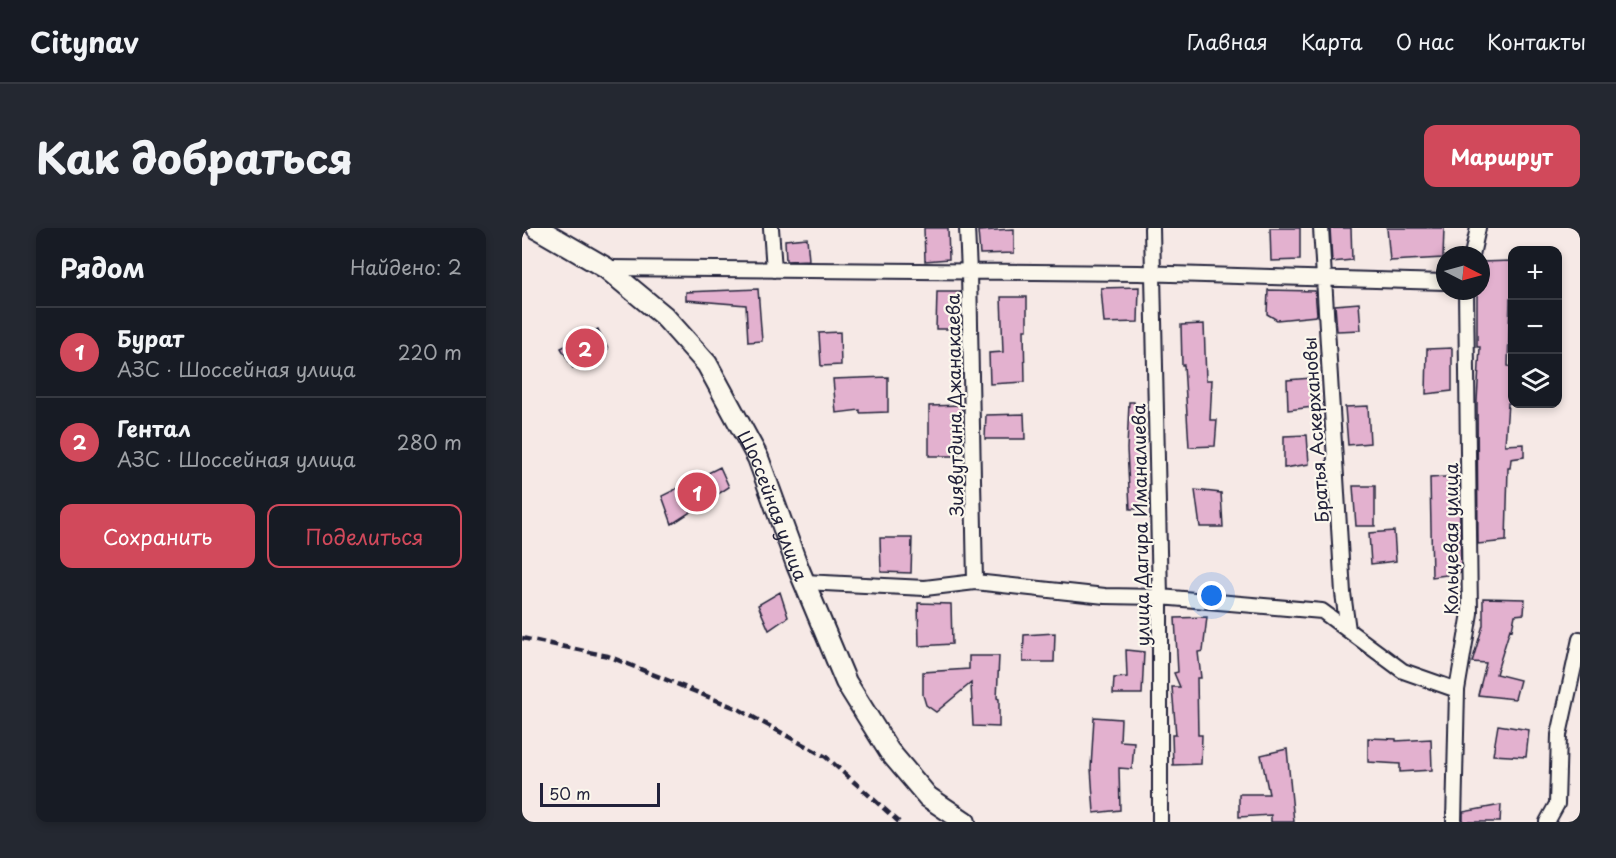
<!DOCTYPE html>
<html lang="ru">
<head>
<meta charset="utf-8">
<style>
	body { margin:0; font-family:"Playpen Sans",sans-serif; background:#242831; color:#f1f3f6 }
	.controls { position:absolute; right:18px; top:18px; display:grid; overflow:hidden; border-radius:12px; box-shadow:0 3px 9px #0003 }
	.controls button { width:54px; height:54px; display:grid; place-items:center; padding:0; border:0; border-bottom:2px solid #363941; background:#171b24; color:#f1f3f6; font:30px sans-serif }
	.compass { position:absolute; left:914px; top:18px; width:54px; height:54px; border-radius:50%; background:#171b24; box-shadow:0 3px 9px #0003; rotate:96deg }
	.scale { position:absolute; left:18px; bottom:15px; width:120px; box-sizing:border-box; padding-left:6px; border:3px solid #22223b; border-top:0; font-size:16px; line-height:21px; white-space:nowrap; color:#22223b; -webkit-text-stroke:4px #fbf7ec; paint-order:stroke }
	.you { position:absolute; left:690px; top:368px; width:21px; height:21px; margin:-15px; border:4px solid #fff; border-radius:50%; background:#1a73e8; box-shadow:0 0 0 9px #1a73e833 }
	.badge { display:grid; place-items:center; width:39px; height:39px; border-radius:50%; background:#d1495b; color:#fff; font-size:20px; font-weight:700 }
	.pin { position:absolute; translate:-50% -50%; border:3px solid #fff; box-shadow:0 2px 6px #0006 }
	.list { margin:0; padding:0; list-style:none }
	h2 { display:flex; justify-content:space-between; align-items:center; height:78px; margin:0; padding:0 24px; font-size:26px }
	h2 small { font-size:20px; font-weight:400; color:#9ea1a6 }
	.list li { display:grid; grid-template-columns:39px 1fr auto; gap:18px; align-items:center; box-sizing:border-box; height:90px; padding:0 24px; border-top:2px solid #363941 }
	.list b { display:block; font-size:22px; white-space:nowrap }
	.list p { margin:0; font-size:20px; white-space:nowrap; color:#9ea1a6 }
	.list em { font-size:20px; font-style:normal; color:#9ea1a6 }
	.actions { display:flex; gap:12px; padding:18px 24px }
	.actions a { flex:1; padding:14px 0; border:2px solid #d1495b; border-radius:12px; text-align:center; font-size:21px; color:#d1495b }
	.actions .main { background:#d1495b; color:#fff }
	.icon { flex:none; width:33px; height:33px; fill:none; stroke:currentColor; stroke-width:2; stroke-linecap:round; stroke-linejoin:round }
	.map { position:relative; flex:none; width:1058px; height:594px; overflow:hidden; border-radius:12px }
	header { display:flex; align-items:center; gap:36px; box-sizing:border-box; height:84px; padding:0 30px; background:#171b24; border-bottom:2px solid #363941 }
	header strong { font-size:28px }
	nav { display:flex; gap:33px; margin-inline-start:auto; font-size:21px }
	.intro { display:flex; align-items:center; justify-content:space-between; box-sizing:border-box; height:144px; padding:0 36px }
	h1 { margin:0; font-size:42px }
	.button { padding:15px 27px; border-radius:12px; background:#d1495b; color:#fff; font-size:21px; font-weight:700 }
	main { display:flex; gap:36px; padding:0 36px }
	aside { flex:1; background:#171b24; border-radius:12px; box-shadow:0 3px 9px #0003 }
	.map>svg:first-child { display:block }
</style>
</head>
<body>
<header>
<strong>Citynav</strong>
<nav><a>Главная</a><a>Карта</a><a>О нас</a><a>Контакты</a></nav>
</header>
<div class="intro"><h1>Как добраться</h1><a class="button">Маршрут</a></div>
<main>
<aside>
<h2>Рядом<small>Найдено: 2</small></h2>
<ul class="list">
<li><span class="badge">1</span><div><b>Бурат</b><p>АЗС · Шоссейная улица</p></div><em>220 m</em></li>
<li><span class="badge">2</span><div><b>Гентал</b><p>АЗС · Шоссейная улица</p></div><em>280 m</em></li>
</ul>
<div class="actions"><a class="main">Сохранить</a><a>Поделиться</a></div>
</aside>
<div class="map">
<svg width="1058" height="594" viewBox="0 0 1058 594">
	<rect width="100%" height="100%" fill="#f6e9e6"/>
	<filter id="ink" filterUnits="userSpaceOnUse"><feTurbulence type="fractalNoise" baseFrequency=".0167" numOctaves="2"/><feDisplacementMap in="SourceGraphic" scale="12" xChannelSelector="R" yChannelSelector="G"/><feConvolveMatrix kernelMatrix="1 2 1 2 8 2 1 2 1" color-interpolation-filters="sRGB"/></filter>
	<g filter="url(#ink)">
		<!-- building -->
		<path fill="#e3b1cf" stroke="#22223b" stroke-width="1.5" d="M402 0H426L427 31 403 33Z
			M748 0H778V32L749 33Z
			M808 0H829L830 32 810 34Z
			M865 0H922L921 30 868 33Z
			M492 1V25L458 26 456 3Z
			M285 10 287 32 264 33 263 12Z
			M990 33V71H988L986 138 990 139V175H986L983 217 1002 216V229L989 231 988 240H986L984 313 956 316 955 173 958 119H955V63H959V34Z
			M617 59 616 94 582 95 579 60Z
			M236 61 240 113 226 114 224 77 164 72V64Z
			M746 62 793 63 795 86 794 88 755 92 745 86Z
			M415 64H438L439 101H414Z
			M479 69H505V102H502L503 154 468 156 467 125 481 124Z
			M837 75 839 102 815 103 813 77Z
			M682 96 684 152H690L688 192H695L693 218 667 219 662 137H660L659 97Z
			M76 101 86 121 51 140 39 120Z
			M318 104 319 137 299 138 297 105Z
			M930 120V163L904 166 905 121Z
			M366 149V184L338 185V182L314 185 311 151Z
			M789 150 791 179 766 182 765 152Z
			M607 174H612L617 204 621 203 619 232 620 233V281H608L605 221Z
			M440 177 437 228H407V178Z
			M846 178 848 215 826 217 823 179Z
			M502 186 503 211H463L464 187Z
			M785 207 787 236 762 240V208Z
			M198 239 207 259 150 296 140 268Z
			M937 248 939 345 910 349 908 250Z
			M831 258H853V298H834Z
			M673 262 699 265 701 299H678Z
			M872 303 874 333 849 336 847 305Z
			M358 310H390L389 345 359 344Z
			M258 364 266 389 247 402 236 377Z
			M961 370 1003 371 1002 386 993 387 990 402 988 401 974 446 998 452 993 471 956 467 964 435 950 434 961 397Z
			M396 375 429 376 430 416 397 418Z
			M685 389 681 423 676 424 679 450H675L676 507H680L679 536 651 537 650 507H654L650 459H658L652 445 656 444 653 390Z
			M533 405 532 434H501L502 407Z
			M604 422 622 424 620 466H591L592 450 605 449Z
			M447 428H477L475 470 477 471V499L451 498 449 455 414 484 404 477 401 467V444L447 441Z
			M572 489 599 491 598 513 612 514 610 541 597 540 598 582 572 585 569 540Z
			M976 497 1007 502 1004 529 971 527Z
			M846 510 874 511V513L909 511 910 542 878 544V536L846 534Z
			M765 521 772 594H749V587L717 589V566H747L739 527Z
			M979 577 978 594H941V584Z"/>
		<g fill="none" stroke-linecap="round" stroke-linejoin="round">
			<defs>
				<path id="street" d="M249 0 252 42
					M445 0 447 44 453 354
					M630 0 638 369V594
					M799 0 821 365 826 402
					M950 27 956 0
					M84 40 616 45 923 54
					M282 354 403 360 453 354 583 368 638 369 800 383 881 443 935 462
					M932 594 935 462 948 385 944 63
					M1025 594 1035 576 1037 507 1058 411"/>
				<g id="secondary">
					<path id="s1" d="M15 0 84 40 142 88 185 136 236 230 275 337 324 454 367 523 406 569 443 594"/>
				</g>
			</defs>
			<!-- street casing -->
			<use href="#street" stroke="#22223b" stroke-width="18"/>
			<!-- secondary casing -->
			<use href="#secondary" stroke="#22223b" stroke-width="24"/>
			<!-- street -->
			<use href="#street" stroke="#fbf7ec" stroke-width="14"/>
			<!-- secondary -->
			<use href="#secondary" stroke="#fbf7ec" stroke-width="20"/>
			<!-- rail -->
			<path stroke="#22223b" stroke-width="4.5" stroke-dasharray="9 4.5" stroke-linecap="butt" d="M0 410 86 428 216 481 304 529 377 594"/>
		</g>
	</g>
	<g text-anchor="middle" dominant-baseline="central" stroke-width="4.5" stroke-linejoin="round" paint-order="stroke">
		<!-- street labels -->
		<g font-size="18" fill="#22223b" stroke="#fbf7ec">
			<text transform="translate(432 177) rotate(-91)">Зиявутдина Джанакаева</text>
			<text transform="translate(793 202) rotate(-94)">Братья Аскерхановы</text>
			<text stroke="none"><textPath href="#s1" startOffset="376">Шоссейная улица</textPath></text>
			<text transform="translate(618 297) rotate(-91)">улица Дагира Иманалиева</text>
			<text transform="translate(928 311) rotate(-90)">Кольцевая улица</text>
		</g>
	</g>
</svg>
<div class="controls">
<button>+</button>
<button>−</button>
<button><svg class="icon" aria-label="layers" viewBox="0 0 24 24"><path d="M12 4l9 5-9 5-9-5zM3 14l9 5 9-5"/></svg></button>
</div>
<svg class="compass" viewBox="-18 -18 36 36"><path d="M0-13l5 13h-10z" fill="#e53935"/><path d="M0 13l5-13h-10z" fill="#9ea1a6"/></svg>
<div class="scale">50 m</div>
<div class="you"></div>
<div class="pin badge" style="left:175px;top:264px">1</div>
<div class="pin badge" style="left:63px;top:120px">2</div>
</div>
</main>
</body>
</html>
